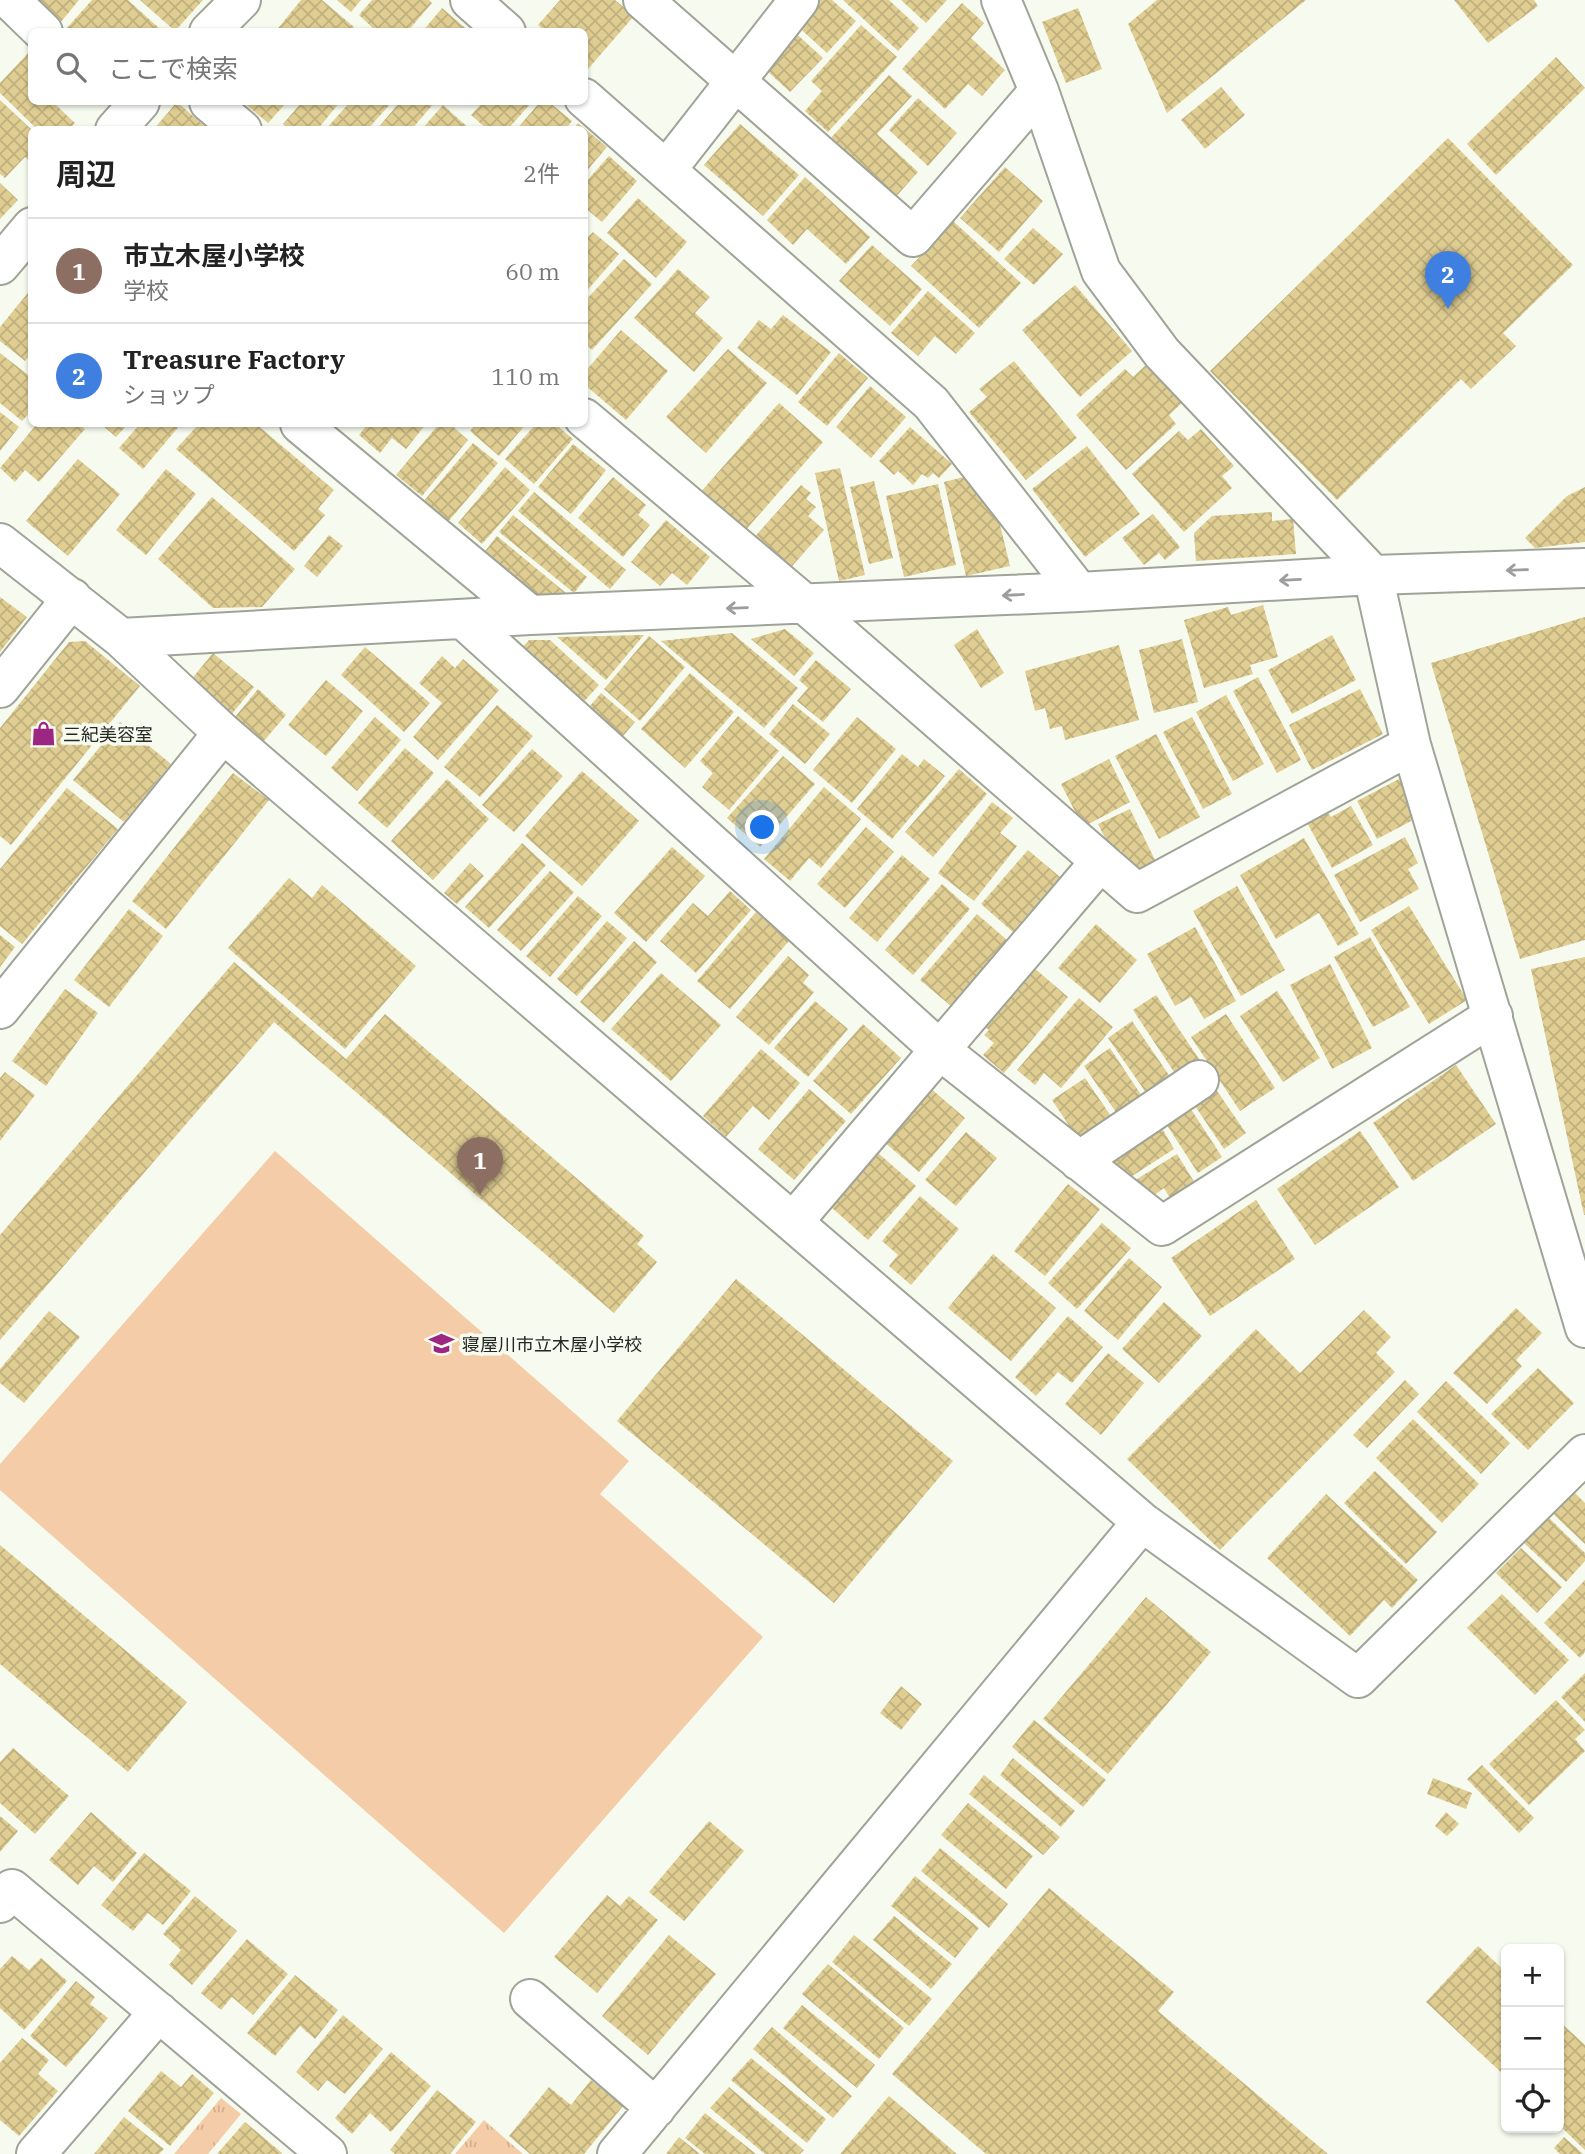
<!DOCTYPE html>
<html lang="ja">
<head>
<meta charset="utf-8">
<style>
	body { margin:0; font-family:"IBM Plex Serif","Noto Sans JP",serif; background:#f2f2f2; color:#222 }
	.controls { position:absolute; right:21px; bottom:21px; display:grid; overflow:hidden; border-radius:10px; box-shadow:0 2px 5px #0004 }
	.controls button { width:63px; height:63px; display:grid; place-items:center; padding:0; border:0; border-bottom:2px solid #e0e0e0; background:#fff; color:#222; font:35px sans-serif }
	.you { position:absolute; left:763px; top:828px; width:24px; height:24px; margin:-18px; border:5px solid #fff; border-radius:50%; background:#1a73e8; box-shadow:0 0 0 10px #1a73e833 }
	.badge { display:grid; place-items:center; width:46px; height:46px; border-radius:50%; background:#9c2783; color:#fff; font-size:23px; font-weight:700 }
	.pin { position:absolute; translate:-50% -58px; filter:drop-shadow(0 2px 4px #0008) }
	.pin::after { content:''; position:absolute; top:37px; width:24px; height:21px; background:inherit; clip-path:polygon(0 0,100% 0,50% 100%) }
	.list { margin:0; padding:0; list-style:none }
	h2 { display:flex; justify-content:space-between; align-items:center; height:91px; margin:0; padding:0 28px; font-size:30px }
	h2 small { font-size:23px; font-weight:400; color:#767676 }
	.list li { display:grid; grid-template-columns:46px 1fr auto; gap:21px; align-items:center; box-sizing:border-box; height:105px; padding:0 28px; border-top:2px solid #e0e0e0 }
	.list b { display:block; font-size:26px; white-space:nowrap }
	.list p { margin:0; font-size:23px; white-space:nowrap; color:#767676 }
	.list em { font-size:23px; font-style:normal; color:#767676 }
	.icon { flex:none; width:38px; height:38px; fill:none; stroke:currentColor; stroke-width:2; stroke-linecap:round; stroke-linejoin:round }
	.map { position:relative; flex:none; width:1585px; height:2154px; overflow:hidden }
	.search { position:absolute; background:#fff; box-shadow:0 2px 5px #0004; left:28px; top:28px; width:560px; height:77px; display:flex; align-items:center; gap:18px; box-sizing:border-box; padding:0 24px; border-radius:10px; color:#767676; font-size:26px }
	.panel { position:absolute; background:#fff; box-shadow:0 2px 5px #0004; left:28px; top:126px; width:560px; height:301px; border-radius:10px }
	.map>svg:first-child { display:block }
</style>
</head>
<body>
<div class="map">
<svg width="1585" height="2154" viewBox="0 0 1585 2154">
	<defs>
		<pattern id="grass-tufts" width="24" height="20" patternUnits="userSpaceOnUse" patternTransform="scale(1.75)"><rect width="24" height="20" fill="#f4cca7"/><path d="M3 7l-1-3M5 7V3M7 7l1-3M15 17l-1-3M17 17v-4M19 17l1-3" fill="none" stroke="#d1af8f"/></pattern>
		<pattern id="building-cross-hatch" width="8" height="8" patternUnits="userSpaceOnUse" patternTransform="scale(1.75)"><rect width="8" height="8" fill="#dfcd92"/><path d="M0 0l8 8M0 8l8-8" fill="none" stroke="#bfb07e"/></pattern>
	</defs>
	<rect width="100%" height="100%" fill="#f7fbef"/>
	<!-- grass -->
	<path fill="url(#grass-tufts)" d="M221 2098 241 2114 208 2154H174Z
		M484 2120 523 2154H455Z"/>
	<!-- garden -->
	<path fill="#f4cca7" d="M275 1151 629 1461 600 1494 763 1637 504 1933 0 1490V1464Z"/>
	<!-- building -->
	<path fill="url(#building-cross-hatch)" d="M34 0H79L60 23Z
		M92 0H128L160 29 158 32H66L65 30Z
		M140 0H203L175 31Z
		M301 0H322L354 27 350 32H275Z
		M337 0H361L351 12Z
		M372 0H429L432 3 407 32H377L359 15Z
		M560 0H615L634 16 588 69 584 66V32H546L538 25Z
		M814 0H832L856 21 827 53 794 23Z
		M843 0H889L919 28 898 51Z
		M901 0H947L926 23Z
		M1157 0H1306L1167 113 1128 24Z
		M1454 0H1534L1538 6 1488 43Z
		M962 3 984 23 971 38 1005 70 982 96 968 84 945 109 902 69Z
		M442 8 470 32H422Z
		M1078 8 1102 69 1066 83 1042 22Z
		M861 25 897 57 828 132 805 111 822 91 811 81Z
		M790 28 823 58 790 92 764 68Z
		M32 49V102H60L56 105 75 123 68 130H38L0 93V83Z
		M1556 57 1585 88 1496 175 1467 144Z
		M889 75 912 96 877 134 918 172 893 200 828 141Z
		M1221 87 1245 115 1205 149 1181 120Z
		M918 98 957 133 928 166 889 130Z
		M0 100 32 130V163L25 157 5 178 0 174Z
		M177 102 209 130H153Z
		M243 102H287L268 123Z
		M302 102H340L317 130H289L283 124Z
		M350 102H392L367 130H325Z
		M400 102H435L411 130H376Z
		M483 102H532L507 130H488L471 115Z
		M540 102H549L572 121 565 130H516Z
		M443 105 471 130H421Z
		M578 123 607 147 584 174V130H573Z
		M740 124 799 175 763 216 704 165Z
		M1448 138 1573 265 1503 333 1516 346 1471 389 1461 379 1337 500 1210 371Z
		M609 156 637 181 602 222 584 207V184Z
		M1005 167 1043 201 999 252 960 218Z
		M805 177 870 237 846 264 807 229 793 245 767 220Z
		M0 183 18 200 0 219Z
		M638 198 687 242 656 278 607 233Z
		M953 221 1021 283 979 328 911 266Z
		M1033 228 1063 254 1034 285 1004 259Z
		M593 232 619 254 584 294V241Z
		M872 245 922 289 890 326 839 281Z
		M624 259 652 284 592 350 584 343V302Z
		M678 269 710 297 695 313 723 338 694 372 634 318Z
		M1075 285 1132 351 1080 397 1022 330Z
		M32 288V353L25 361 0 341V327Z
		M928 291 975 333 956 354 935 336 918 356 891 333Z
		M783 315 831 352 797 395 737 348 759 320 771 329Z
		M621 330 668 371 626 420 584 384V373Z
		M728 349 767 383 706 453 666 417Z
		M0 353 32 378V410L22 421 0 403Z
		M839 353 868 378 827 426 798 402Z
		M1014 361 1077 438 1026 480 969 412 987 397 979 389Z
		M1148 363 1183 402 1169 415 1176 424 1126 470 1076 415 1125 369 1133 377Z
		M870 386 906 417 871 458 836 427Z
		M779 403 823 442 743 533 699 494Z
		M0 412 19 427 0 451Z
		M37 424H79L85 429 39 482 25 470 15 482 0 468Z
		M101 424H128L116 437Z
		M140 424H181L143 469 119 448Z
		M199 424H256L334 490 318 509 325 515 294 551 176 449Z
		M368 424H426L406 449 392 438 380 453 359 435Z
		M439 424H450L468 440 422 496 396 475Z
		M476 424H526L499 456 470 431Z
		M536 424H555L573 439 534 484 505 459Z
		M910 427 952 464 939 478 933 473 928 478 922 474 913 485 898 471 894 475 879 461Z
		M1201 429 1234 466 1222 476 1232 488 1184 532 1132 474 1179 431 1188 440Z
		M473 443 498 463 447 523 423 502Z
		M573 444 606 470 571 514 538 487Z
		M1087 446 1140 514 1085 557 1032 489Z
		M78 459 120 494 68 556 26 521Z
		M505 467 530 490 482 544 458 523Z
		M840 468 865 575 839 581 815 473Z
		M166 469 196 494 146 555 116 530Z
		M968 476 998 516 1010 566 966 576 944 482Z
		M613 477 646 505 638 515 650 525 623 557 578 518Z
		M874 481 893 558 869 564 850 487Z
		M938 484 956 565 904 577 886 496Z
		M801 485 811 493 806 499 816 507 808 516 824 530 786 573 750 542Z
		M1585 487V542L1535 548 1525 538 1567 496Z
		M534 492 626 570 610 589 518 511Z
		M212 497 295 569 262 607 213 608 158 559Z
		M1272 512V521L1293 519 1296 554 1196 561 1194 533 1212 516Z
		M1153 514 1180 547 1165 560 1159 553 1144 565 1122 538Z
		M513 515 587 577 574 593 499 532Z
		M666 520 710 557 687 585 672 573 660 586 631 562Z
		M329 535 343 546 317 577 304 566Z
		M497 536 566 593 528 595 481 556Z
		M0 597 27 617 0 652Z
		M1263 605 1278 657 1250 665 1253 674 1204 688 1184 620 1228 607 1231 615Z
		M1585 617V940L1520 959 1431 663Z
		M785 629 814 653 794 676 751 639Z
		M977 629 1004 673 981 688 954 645Z
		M732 633 798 688 764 728 661 641Z
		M644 635 606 680 557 637Z
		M1332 635 1356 680 1292 714 1268 670Z
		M649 636 685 667 640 721 604 689Z
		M1182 639 1198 702 1154 713 1139 650Z
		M529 640H550L599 685 579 707 518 652Z
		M85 641 140 686 11 845 0 836V728L69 642Z
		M1119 645 1139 720 1065 740 1062 726 1050 729 1045 708 1035 711 1025 671Z
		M365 647 430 703 404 732 341 675Z
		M213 653 254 687 231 715 190 681Z
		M442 656 455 668 463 659 499 690 438 760 413 737 442 703 419 683Z
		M816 660 851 689 823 722 797 701 808 688 799 680Z
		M690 673 734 712 685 768 641 729Z
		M1258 677 1301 760 1277 773 1233 691Z
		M326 680 363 711 326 756 288 725Z
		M258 689 286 715 263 742 235 717Z
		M1360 689 1383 734 1312 770 1289 725Z
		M601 693 635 722 618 742 584 713Z
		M1226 695 1264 764 1233 781 1196 712Z
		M793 704 830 734 805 764 769 734Z
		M497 705 533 736 480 797 444 767Z
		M738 716 779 751 729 810 702 787 713 773 700 761Z
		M375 717 401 740 357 791 331 768Z
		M857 717 896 749 852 803 813 770Z
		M1192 717 1232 794 1203 809 1163 732Z
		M120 722 171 764 124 822 73 780Z
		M1156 734 1200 817 1159 839 1115 756Z
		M405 748 434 773 387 828 358 803Z
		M532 749 563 776 514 832 482 805Z
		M902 754 918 767 924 759 945 776 892 839 857 809Z
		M783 756 815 784 760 847 727 818Z
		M1109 759 1130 802 1083 827 1061 784Z
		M959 769 987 794 933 857 905 832Z
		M582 771 639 821 582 886 525 836Z
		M233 773 269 800 166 929 132 901Z
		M447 779 489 819 433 880 391 841Z
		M1399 779 1419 817 1377 839 1357 801Z
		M824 787 861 819 821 868 809 858 790 881 764 859Z
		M67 788 118 829 22 944 0 926V869Z
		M992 802 1013 818 1000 833 1017 846 974 901 938 873Z
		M1351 806 1373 845 1332 868 1306 821 1326 810 1331 817Z
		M1130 809 1157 864 1134 876 1121 850 1113 854 1098 824Z
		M866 827 894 852 845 908 817 884Z
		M1405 837 1418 863 1408 869 1419 889 1360 922 1334 875Z
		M1304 838 1359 934 1338 946 1319 913 1276 939 1240 875Z
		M522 843 546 865 489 928 465 907Z
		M672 847 705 876 646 942 614 913Z
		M1028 850 1060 877 1013 932 981 904Z
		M902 855 930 879 877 942 849 918Z
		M470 863 484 876 457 904 444 893Z
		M550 871 574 892 521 951 497 930Z
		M289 878 312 898 322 885 416 966 345 1049 228 948Z
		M942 884 970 909 913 975 885 950Z
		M1237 886 1285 970 1241 996 1193 911Z
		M730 891 751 910 696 973 660 941 693 903 708 916Z
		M578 896 602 916 550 977 526 956Z
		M1409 906 1467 1000 1429 1024 1371 930Z
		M129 909 163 936 109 1007 74 980Z
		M756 912 789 941 730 1009 697 981Z
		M977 914 1007 940 951 1006 920 980Z
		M607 921 627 938 577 996 557 979Z
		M1096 924 1137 960 1100 1003 1058 968Z
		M1195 927 1236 1001 1204 1019 1191 997 1175 1006 1147 954Z
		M0 935 15 947 0 967Z
		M1370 937 1410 1007 1373 1027 1334 957Z
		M634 941 657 962 604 1023 580 1002Z
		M788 956 809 975 803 983 814 992 769 1045 736 1017Z
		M1585 957V1215H1584L1531 969Z
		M234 962 346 1059 385 1014 644 1236 637 1244 657 1262 614 1313 274 1022 0 1340V1235Z
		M1330 964 1372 1048 1332 1069 1290 985Z
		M1033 967 1068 997 1004 1073 983 1055 994 1043 984 1035 989 1030 984 1026Z
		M661 973 721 1025 671 1081 611 1029Z
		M65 989 98 1013 46 1086 12 1061Z
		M1277 991 1320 1058 1283 1082 1240 1016Z
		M1156 995 1199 1059 1176 1075 1133 1010Z
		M1079 998 1113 1027 1061 1088 1044 1073 1035 1085 1017 1070Z
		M815 1001 848 1029 808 1077 774 1048Z
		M1226 1014 1275 1088 1240 1111 1191 1037Z
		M1132 1021 1173 1081 1149 1097 1108 1038Z
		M863 1024 901 1058 851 1114 813 1081Z
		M1110 1048 1145 1101 1120 1118 1084 1066Z
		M761 1049 800 1083 769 1120 753 1106 726 1137 703 1116Z
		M1456 1065 1496 1124 1413 1181 1373 1123Z
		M5 1072 35 1095 0 1141V1078Z
		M1085 1078 1115 1122 1082 1145 1052 1100Z
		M929 1087 965 1118 919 1172 883 1141Z
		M1215 1088 1246 1133 1224 1149 1193 1103Z
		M809 1089 846 1121 794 1180 758 1149Z
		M1187 1103 1222 1157 1198 1173 1163 1119Z
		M1159 1123 1174 1149 1126 1180 1109 1154Z
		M1360 1131 1399 1187 1315 1245 1277 1189Z
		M966 1132 997 1158 956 1206 925 1180Z
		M878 1153 916 1186 868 1240 831 1207Z
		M1177 1154 1198 1188 1173 1203 1164 1188 1149 1199 1137 1179Z
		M1068 1184 1100 1209 1045 1276 1014 1251Z
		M920 1196 959 1229 911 1285 889 1266 898 1255 882 1241Z
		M1256 1200 1295 1259 1210 1316 1171 1258Z
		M1102 1223 1131 1248 1077 1309 1048 1283Z
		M993 1254 1056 1308 1011 1361 948 1308Z
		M1129 1258 1162 1287 1118 1340 1084 1311Z
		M736 1279 953 1461 834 1603 617 1421Z
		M1164 1302 1202 1336 1159 1383 1122 1349Z
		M1516 1308 1542 1333 1516 1360 1522 1366 1487 1404 1453 1373Z
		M1364 1310 1391 1337 1376 1353 1395 1372 1220 1550 1127 1459 1256 1329 1300 1373Z
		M49 1311 80 1337 24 1403 0 1383V1369Z
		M1068 1316 1103 1347 1072 1383 1058 1372 1036 1396 1015 1377Z
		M1108 1353 1144 1383 1101 1435 1065 1404Z
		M1538 1368 1574 1403 1528 1450 1491 1414Z
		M1405 1380 1419 1394 1367 1448 1353 1435Z
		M1446 1381 1510 1443 1481 1474 1417 1412Z
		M1413 1419 1479 1484 1442 1523 1376 1458Z
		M1375 1471 1437 1532 1406 1564 1344 1503Z
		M1570 1488 1585 1503V1544L1549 1510Z
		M1326 1494 1418 1580 1392 1608 1384 1600 1350 1636 1267 1558Z
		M1549 1518 1585 1553V1561L1566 1582 1524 1543Z
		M0 1545 187 1702 128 1772 0 1664Z
		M1521 1548 1562 1587 1537 1613 1496 1573Z
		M1585 1580V1652L1580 1658 1544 1623Z
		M1502 1594 1569 1660 1535 1695 1467 1628Z
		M1146 1597 1211 1652 1108 1774 1043 1719Z
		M1585 1673V1722L1561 1697Z
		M901 1686 922 1704 901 1730 880 1713Z
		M1556 1700 1585 1730 1575 1739 1585 1751 1529 1805 1489 1764Z
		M1034 1720 1106 1780 1083 1807 1012 1747Z
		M13 1748 69 1796 35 1834 0 1803V1762Z
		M1013 1758 1075 1811 1061 1827 1000 1775Z
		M1482 1765 1534 1818 1519 1833 1467 1779Z
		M984 1775 1060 1837 1043 1855 969 1794Z
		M1433 1778 1472 1793 1466 1809 1427 1794Z
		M968 1803 1033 1856 1006 1889 941 1835Z
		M91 1812 137 1853 113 1882 94 1866 78 1885 49 1860Z
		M1446 1812 1459 1824 1447 1836 1435 1826Z
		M0 1816 18 1831 0 1852Z
		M709 1821 744 1851 684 1921 649 1892Z
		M940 1848 1008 1904 989 1928 921 1871Z
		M144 1853 191 1891 163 1925 148 1913 133 1931 101 1905Z
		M915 1876 979 1928 955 1958 891 1906Z
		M1049 1888 1174 1992 1158 2011 1328 2154H986L892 2074Z
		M607 1895 620 1906 629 1896 658 1920 597 1993 554 1957Z
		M195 1896 237 1931 192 1985 169 1965 181 1950 163 1934Z
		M894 1916 952 1964 931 1989 873 1940Z
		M669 1935 716 1974 648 2055 602 2016Z
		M854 1935 932 1999 909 2026 832 1962Z
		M247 1939 288 1974 253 2015 232 1997 221 2010 201 1993Z
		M1478 1946 1506 1972V2077L1426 2002Z
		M12 1956 29 1970 41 1958 67 1981 24 2030 0 2008V1969Z
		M828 1964 904 2028 879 2059 802 1994Z
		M295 1975 338 2010 315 2039 300 2026 275 2056 247 2033Z
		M76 1981 95 1997 90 2004 108 2018 66 2067 30 2036Z
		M802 2005 875 2065 857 2088 783 2028Z
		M343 2015 383 2049 345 2094 327 2080 318 2091 296 2072Z
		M1559 2021 1585 2045V2150L1559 2125Z
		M772 2027 852 2096 833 2118 753 2049Z
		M22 2038 49 2060 38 2074 58 2091 19 2136 0 2120V2063Z
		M391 2052 431 2086 391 2132 370 2113 352 2134 335 2118Z
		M751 2058 826 2119 807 2143 731 2080Z
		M161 2071 181 2087 192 2074 214 2093 170 2146 128 2111Z
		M591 2080 623 2106 584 2154H530L509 2136 549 2087 571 2105Z
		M729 2087 804 2150 800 2154H765L710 2108Z
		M437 2090 476 2122 450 2154H395L390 2150Z
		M889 2096 957 2154H840Z
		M705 2113 756 2154H705L685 2138Z
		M124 2117 164 2149 159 2154H94Z
		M245 2122 282 2153 281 2154H217Z
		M679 2137 700 2154H666Z
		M1564 2137 1583 2154H1560L1554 2148Z"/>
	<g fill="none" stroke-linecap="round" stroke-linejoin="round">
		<defs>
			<path id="minor" d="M10 0 43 32
				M470 0 506 32
				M643 0 913 237 1039 91
				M1001 0 1039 91 1101 271 1162 353 1373 575 1411 745 1585 1328
				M209 32 241 0
				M584 98 931 403 1079 592
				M209 102 242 130
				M115 130 140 102
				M667 169 799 0
				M0 265 32 227
				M584 418 806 605 1137 893 1411 745
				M300 424 530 615
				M0 543 121 638 530 615 1079 592 1373 575 1585 568
				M464 620 940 1050 1162 1226 1493 1016
				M121 638 223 733 1142 1522 1358 1678 1585 1454
				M0 688 72 598
				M0 1009 223 733
				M1079 1161 1199 1080
				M793 1222 1100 862
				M0 1903 12 1889 327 2154
				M530 1999 656 2108
				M36 2154 159 2012
				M617 2154 1142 1522"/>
		</defs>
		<!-- minor casing -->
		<use href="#minor" stroke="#9fa398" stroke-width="42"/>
		<!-- minor -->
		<use href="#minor" stroke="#fff" stroke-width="38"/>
	</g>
	<!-- one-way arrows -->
	<defs><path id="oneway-shaft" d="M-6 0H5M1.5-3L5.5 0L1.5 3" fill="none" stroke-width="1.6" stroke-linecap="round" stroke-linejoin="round" transform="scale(1.75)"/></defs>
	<g stroke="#9d9e9c">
		<use href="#oneway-shaft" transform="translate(1517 570) rotate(178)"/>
		<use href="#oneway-shaft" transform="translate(1290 580) rotate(177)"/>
		<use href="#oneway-shaft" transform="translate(1013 595) rotate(177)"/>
		<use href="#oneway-shaft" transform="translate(737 608) rotate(178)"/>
	</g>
	<!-- icons -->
	<defs>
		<symbol id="shop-bare" viewBox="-9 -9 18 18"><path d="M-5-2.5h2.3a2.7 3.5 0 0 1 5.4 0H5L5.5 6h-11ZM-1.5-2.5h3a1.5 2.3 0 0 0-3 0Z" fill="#9c2783" stroke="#f7fbef" stroke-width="2.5" paint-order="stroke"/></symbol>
		<symbol id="school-bare" viewBox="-9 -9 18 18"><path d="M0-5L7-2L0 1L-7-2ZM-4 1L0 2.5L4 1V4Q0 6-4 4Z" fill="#9c2783" stroke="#f7fbef" stroke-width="2.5" paint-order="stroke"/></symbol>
	</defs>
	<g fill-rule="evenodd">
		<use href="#shop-bare" x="26" y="716" width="35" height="35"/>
		<use href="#school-bare" x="424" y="1326" width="35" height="35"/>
	</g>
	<g text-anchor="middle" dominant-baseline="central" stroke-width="7" stroke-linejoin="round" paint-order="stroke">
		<!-- poi labels -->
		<g font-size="18" fill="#252723" stroke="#f7fbef" text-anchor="start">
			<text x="63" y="734">三紀美容室</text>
			<text x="462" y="1344">寝屋川市立木屋小学校</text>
		</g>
	</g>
</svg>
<div class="controls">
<button>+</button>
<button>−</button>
<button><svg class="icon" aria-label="locate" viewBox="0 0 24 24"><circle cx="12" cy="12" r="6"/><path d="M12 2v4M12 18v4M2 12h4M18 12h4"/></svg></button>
</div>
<div class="you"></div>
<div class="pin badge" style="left:480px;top:1195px;background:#8d6e63">1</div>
<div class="pin badge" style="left:1448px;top:309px;background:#3f7fe0">2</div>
<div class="search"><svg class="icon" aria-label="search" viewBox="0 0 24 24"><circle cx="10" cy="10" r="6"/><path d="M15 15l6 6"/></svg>ここで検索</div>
<section class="panel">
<h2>周辺<small>2件</small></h2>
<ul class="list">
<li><span class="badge" style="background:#8d6e63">1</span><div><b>市立木屋小学校</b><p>学校</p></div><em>60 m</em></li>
<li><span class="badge" style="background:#3f7fe0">2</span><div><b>Treasure Factory</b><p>ショップ</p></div><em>110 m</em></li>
</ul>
</section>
</div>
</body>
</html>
